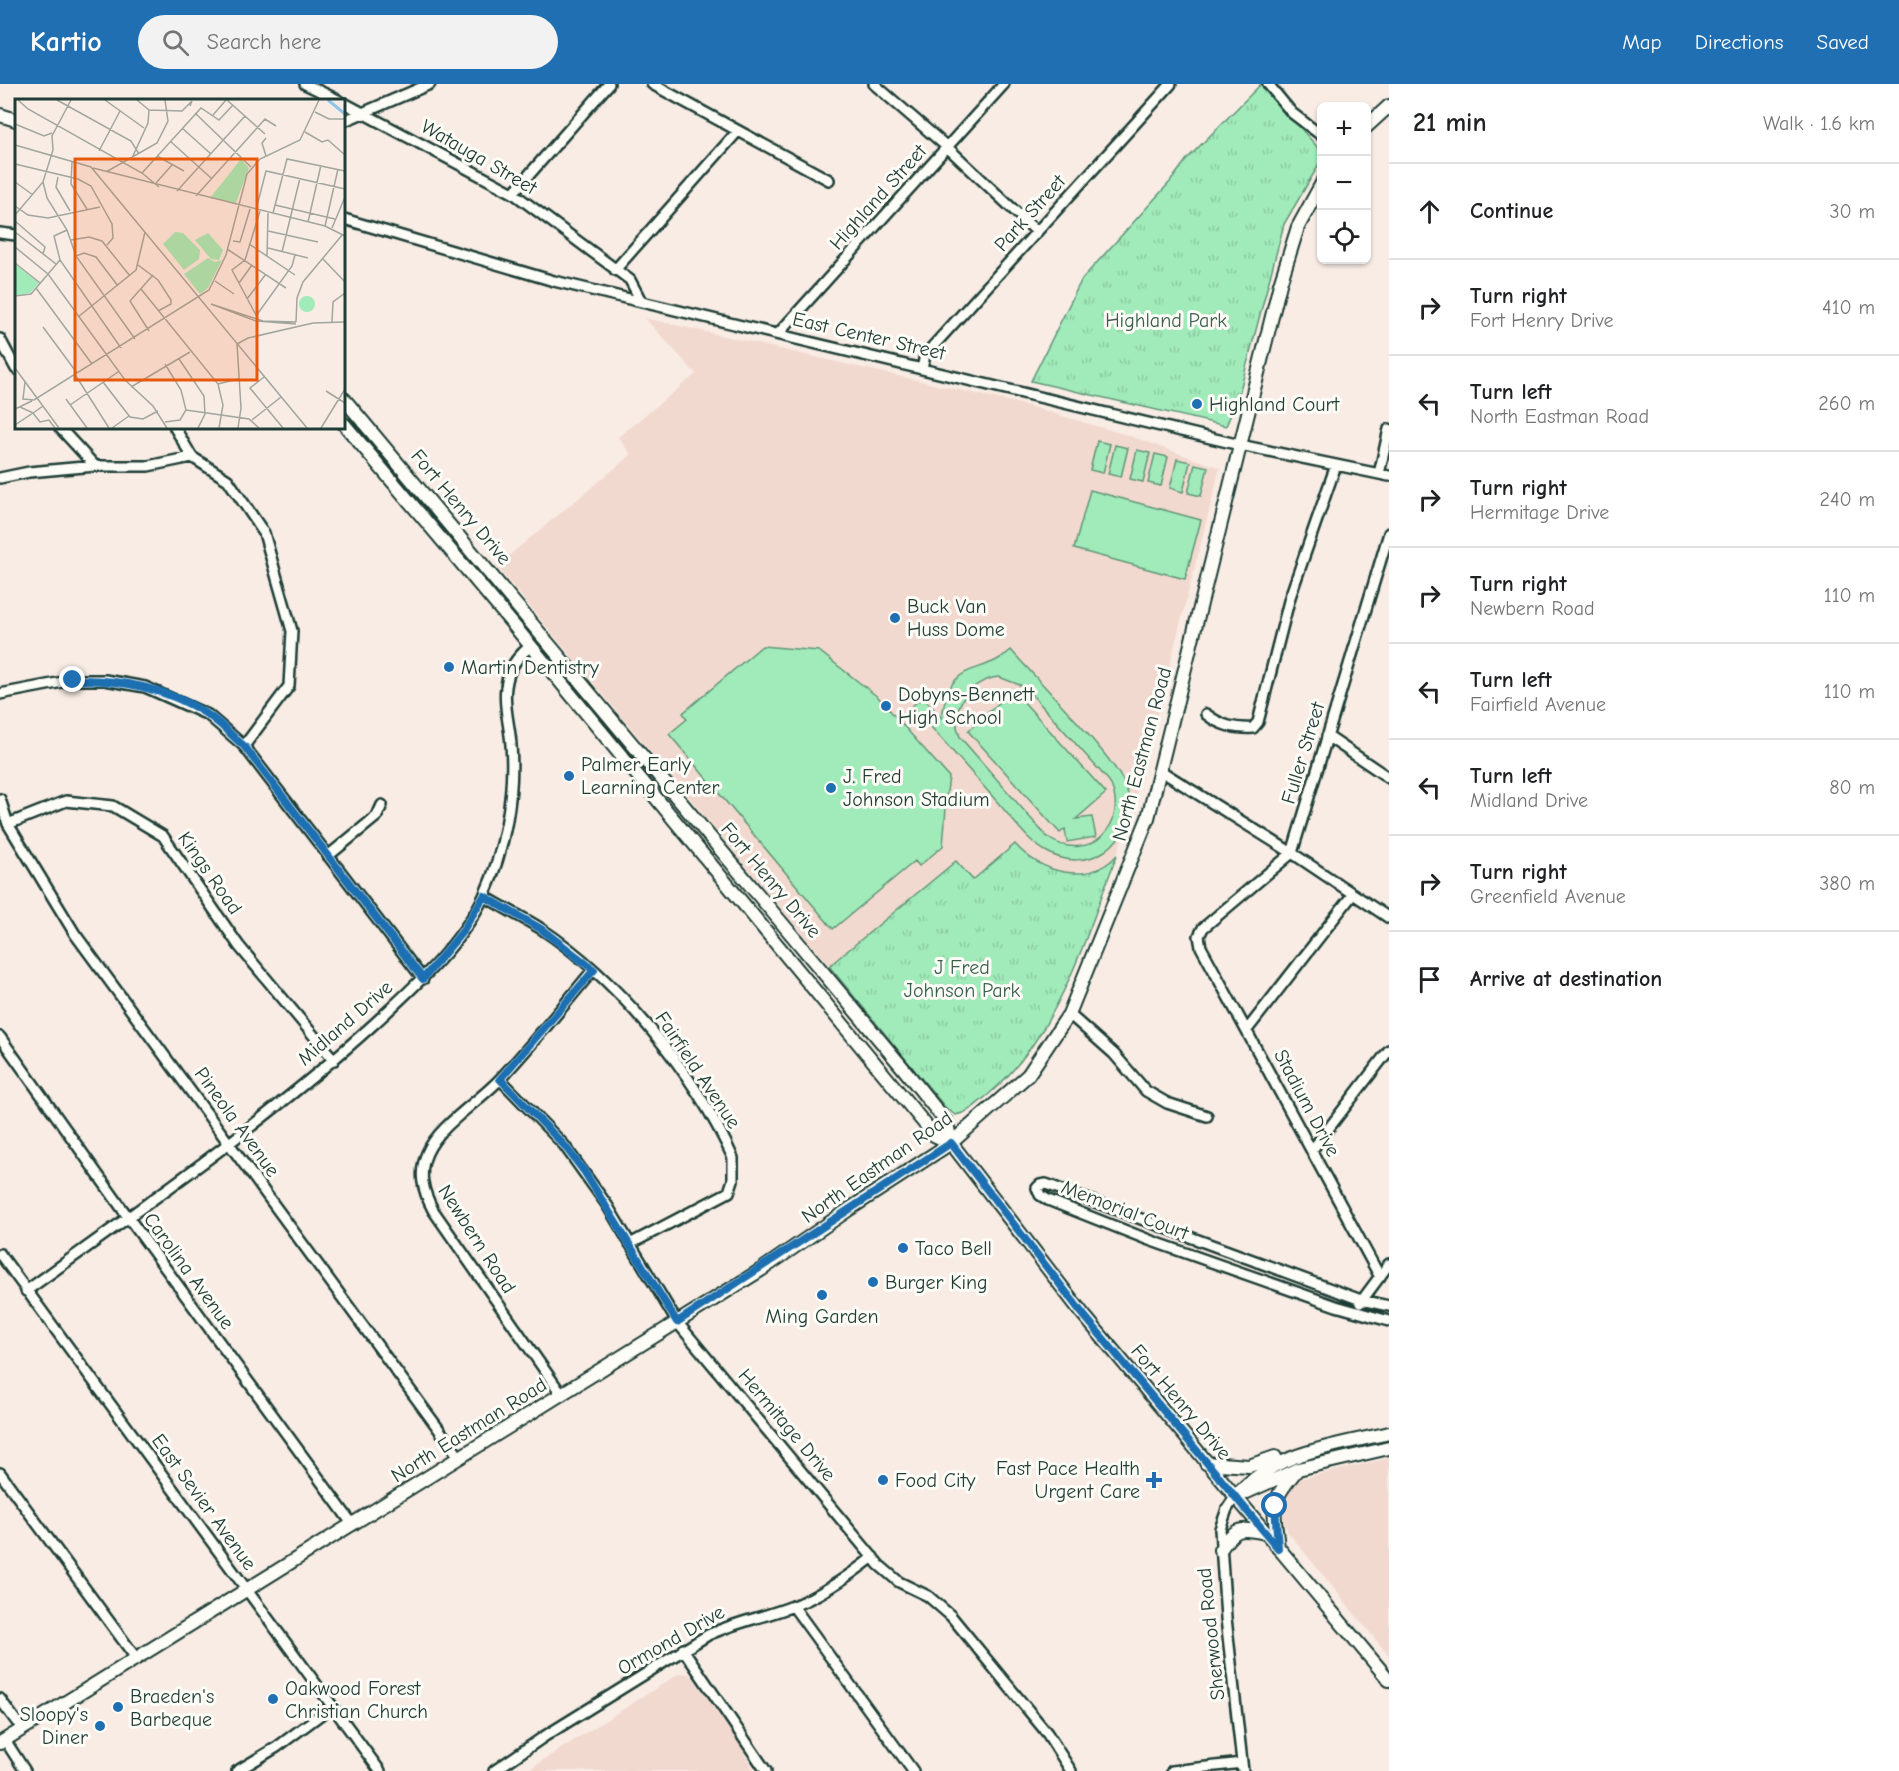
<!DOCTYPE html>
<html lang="en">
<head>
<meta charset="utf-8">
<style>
	body { margin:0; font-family:"Comic Neue",sans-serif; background:#f2f2f2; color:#202124 }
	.controls { position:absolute; right:18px; top:18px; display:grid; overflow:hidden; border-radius:9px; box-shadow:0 2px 4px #0004 }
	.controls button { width:54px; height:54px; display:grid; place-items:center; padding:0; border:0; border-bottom:2px solid #e0e0e0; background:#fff; color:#202124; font:30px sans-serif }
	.stop { position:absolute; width:18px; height:18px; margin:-14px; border:4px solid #1f6fb2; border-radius:50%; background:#fff }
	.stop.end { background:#1f6fb2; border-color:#fff; box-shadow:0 2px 6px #0008 }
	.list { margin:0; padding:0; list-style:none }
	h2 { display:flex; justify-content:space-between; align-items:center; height:78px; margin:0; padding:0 24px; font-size:26px }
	h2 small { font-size:20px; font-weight:400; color:#757577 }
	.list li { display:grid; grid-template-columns:39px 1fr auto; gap:18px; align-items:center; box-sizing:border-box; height:96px; padding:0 24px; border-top:2px solid #e0e0e0 }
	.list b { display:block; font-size:22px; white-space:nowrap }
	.list p { margin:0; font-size:20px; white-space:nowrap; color:#757577 }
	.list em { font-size:20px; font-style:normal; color:#757577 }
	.icon { flex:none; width:33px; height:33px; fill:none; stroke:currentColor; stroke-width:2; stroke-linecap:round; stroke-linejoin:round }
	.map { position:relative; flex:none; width:1389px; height:1687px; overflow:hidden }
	header { display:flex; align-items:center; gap:36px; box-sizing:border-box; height:84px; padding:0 30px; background:#1f6fb2; color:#fff }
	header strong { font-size:28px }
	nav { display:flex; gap:33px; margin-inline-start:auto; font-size:21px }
	.search { width:420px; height:54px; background:#f2f2f2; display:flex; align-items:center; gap:15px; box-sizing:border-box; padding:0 21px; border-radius:33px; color:#757577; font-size:22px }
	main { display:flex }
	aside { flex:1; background:#fff }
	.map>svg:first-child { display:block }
</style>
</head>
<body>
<header>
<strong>Kartio</strong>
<div class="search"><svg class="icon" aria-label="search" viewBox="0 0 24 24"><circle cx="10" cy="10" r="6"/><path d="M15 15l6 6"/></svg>Search here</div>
<nav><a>Map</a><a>Directions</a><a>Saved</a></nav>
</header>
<main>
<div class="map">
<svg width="1389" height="1687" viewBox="0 0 1389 1687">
	<defs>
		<pattern id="park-tufts" width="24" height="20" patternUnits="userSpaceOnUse" patternTransform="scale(1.5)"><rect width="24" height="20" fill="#a1ebba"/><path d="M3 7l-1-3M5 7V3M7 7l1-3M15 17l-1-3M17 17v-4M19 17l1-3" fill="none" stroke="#8acaa0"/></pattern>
	</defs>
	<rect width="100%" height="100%" fill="#f8ece5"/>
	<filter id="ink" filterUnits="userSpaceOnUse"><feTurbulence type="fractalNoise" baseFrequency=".0167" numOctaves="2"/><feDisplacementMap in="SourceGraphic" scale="12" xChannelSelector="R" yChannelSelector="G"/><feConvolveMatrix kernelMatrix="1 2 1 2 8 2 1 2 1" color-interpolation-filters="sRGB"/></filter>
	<g filter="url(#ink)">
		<!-- built -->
		<path fill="#f2d9cf" d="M645 234 1025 321 1127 351 1220 384 1138 705 1117 771 1105 782 1094 786 1065 789 1049 784 1023 769 973 796 956 777 829 882 496 482 631 371 618 353 696 290Z
			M1389 1374V1572L1287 1447 1281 1423 1295 1398 1303 1394Z
			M680 1589 689 1590 693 1594 739 1659 754 1687H526Z"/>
		<!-- grass -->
		<path fill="#a1ebba" stroke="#609477" stroke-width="1.5" fill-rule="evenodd" d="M1097 357 1110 360 1103 389 1090 386Z
			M1115 361 1128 364 1121 393 1108 390Z
			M1137 366 1150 369 1143 398 1130 395Z
			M1155 370 1168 373 1161 402 1148 399Z
			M1177 375 1190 378 1183 408 1170 404Z
			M1195 380 1208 383 1201 412 1188 409Z
			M1090 406 1201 436 1185 495 1074 465Z
			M762 562 819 567 879 614 949 693 946 715 942 718 946 724 943 762 919 782 915 777 833 845 669 650 687 635 683 629Z
			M1011 566C1035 594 1120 678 1127 706 1133 729 1124 754 1105 767 1088 778 1067 779 1049 769 1029 759 1015 738 1000 721 971 688 942 655 912 622L923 613 942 634C948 573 981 594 1011 566ZM999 593 1025 603 1109 697C1132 740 1088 782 1047 753L960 653C948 624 970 596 999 593Z
			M1013 606 1106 709 1076 735 1092 733 1096 753 1067 758 1065 745 1060 749 968 647Z"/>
		<!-- park -->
		<path fill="url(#park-tufts)" stroke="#609477" stroke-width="1.5" d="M1261 0 1321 67V77L1284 140 1238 314 1226 342 1031 297 1082 195 1170 98 1187 75Z
			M1015 760C1039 788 1089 803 1117 771 1085 854 1059 950 989 1010 978 1019 969 1029 955 1031L945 1023 829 882 956 777 973 796Z"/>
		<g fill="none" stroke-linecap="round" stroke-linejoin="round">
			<defs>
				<path id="minor" d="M305 0 338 16
					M652 0 829 96
					M874 0 947 63 1037 148
					M1268 0 1292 29 1322 52
					M344 19 513 109 630 196 641 217
					M344 37 430 0
					M513 109 609 0
					M344 135 554 197 1240 361 1389 392
					M0 149 16 151
					M615 186 737 48
					M778 250 1004 0
					M0 255 16 285
					M922 285 925 271 1171 0
					M60 344 95 382
					M175 344 192 373 228 396 264 449 292 547 289 602 244 662
					M1379 390 1389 345
					M0 394 29 388 95 382H148L192 373
					M0 610 73 596H105L145 603 208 631 244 662 423 895
					M1206 630C1221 642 1235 645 1253 644L1258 638 1290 513 1336 381
					M1327 652 1389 694
					M1161 687 1292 769 1389 834
					M0 715 8 740 75 850 460 1374
					M8 740 66 717 113 722 163 752 239 862 334 976
					M328 772 377 732 382 721
					M484 812C502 823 522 833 540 844 618 895 695 989 733 1074V1096L729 1108 630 1160
					M1069 930 1114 970 1146 1007 1167 1019 1207 1032
					M1247 946 1353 810
					M0 953 128 1133 353 1441
					M500 995 564 1061 607 1121 677 1238 879 1481 899 1498 928 1512 951 1532 1047 1649 1071 1687
					M1312 1066 1389 966
					M0 1170 380 1687
					M1380 1193 1201 863 1199 852 1203 844 1292 769 1389 449
					M26 1207C145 1121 266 1038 375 939 415 902 460 862 484 812 504 768 515 711 511 661 510 642 503 622 506 603 508 585 517 572 531 562
					M1360 1219 1389 1180
					M1389 1222 1361 1216 1046 1100 1040 1101 1037 1104 1040 1111 1048 1116 1149 1156 1336 1222 1389 1237
					M562 1311 433 1126C423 1107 418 1089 427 1069 439 1041 480 1017 501 994 533 960 563 922 593 886
					M0 1389 136 1574
					M1235 1413 1227 1425 1220 1445 1226 1534 1243 1687
					M793 1522 913 1687
					M683 1565 766 1687
					M0 1615 16 1637 25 1644
					M5 1656 25 1687
					M237 1687 277 1663 331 1623
					M494 1687 545 1652 708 1551C736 1538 765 1533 793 1522 822 1511 849 1492 873 1473
					M1172 1687 1242 1679"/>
				<path id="major" d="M0 31 16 36
					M1366 43 1389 22
					M344 315 903 984 947 1039 951 1059 1082 1229 1389 1596
					M344 340 511 538 934 1051 951 1059
					M1206 1379 1249 1382 1275 1373
					M1235 1413C1273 1368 1334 1362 1389 1349
					M1236 1413 1298 1385 1389 1364
					M1278 1464C1274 1423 1268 1419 1297 1386
					M1220 1466C1235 1444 1239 1443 1265 1449
					M0 1659 761 1186 851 1124 951 1059 1028 991 1069 930 1148 734 1280 200 1298 143 1322 99"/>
			</defs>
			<!-- minor casing -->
			<use href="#minor" stroke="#1f3d34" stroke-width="14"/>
			<!-- major casing -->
			<use href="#major" stroke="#1f3d34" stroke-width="16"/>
			<!-- minor -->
			<use href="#minor" stroke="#fdfcf7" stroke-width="9"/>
			<!-- major -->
			<use href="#major" stroke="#fdfcf7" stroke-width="12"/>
		</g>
	</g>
	<g fill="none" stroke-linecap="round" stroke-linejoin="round" filter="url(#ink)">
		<!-- route -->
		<path stroke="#1f6fb2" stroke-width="8" d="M73 596C119 595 169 604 208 631 221 639 232 652 244 662L423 895 462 848 484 812 541 845 594 886 500 995 564 1061 584 1087 677 1238 951 1059 1082 1229 1278 1464 1275 1422"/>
	</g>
	<!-- markers -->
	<g fill="#1f6fb2" stroke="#fdfcf7" stroke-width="2">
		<circle cx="1197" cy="320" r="6"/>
		<circle cx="895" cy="534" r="6"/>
		<circle cx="449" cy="583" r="6"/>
		<circle cx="886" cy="622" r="6"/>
		<circle cx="569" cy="692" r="6"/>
		<circle cx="831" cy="704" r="6"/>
		<circle cx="903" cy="1164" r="6"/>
		<circle cx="873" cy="1198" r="6"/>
		<circle cx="822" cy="1211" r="6"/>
		<circle cx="883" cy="1396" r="6"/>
		<path d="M1151 1387h6v6h6v6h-6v6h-6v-6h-6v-6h6z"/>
		<circle cx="273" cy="1615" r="6"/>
		<circle cx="118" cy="1623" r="6"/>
		<circle cx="100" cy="1642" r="6"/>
	</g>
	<g text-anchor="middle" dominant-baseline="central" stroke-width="6" stroke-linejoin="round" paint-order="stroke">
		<!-- street labels -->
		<g font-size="20" fill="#1f3d34" stroke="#fdfcf7">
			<text transform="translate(479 73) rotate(30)">Watauga Street</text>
			<text transform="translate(878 113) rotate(-48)">Highland Street</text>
			<text transform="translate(1030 129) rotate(-48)">Park Street</text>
			<text transform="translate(869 252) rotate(13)">East Center Street</text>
			<text transform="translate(461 423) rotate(50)">Fort Henry Drive</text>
			<text transform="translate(1303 669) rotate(-73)">Fuller Street</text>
			<text transform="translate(1142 670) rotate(-75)">North Eastman Road</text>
			<text transform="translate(210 789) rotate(55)">Kings Road</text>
			<text transform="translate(771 796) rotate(50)">Fort Henry Drive</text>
			<text transform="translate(345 939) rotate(-41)">Midland Drive</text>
			<text transform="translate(698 986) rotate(56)">Fairfield Avenue</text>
			<text transform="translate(1307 1019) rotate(62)">Stadium Drive</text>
			<text transform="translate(237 1038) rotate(54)">Pineola Avenue</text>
			<text transform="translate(877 1083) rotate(-35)">North Eastman Road</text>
			<text transform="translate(1125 1126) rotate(21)">Memorial Court</text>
			<text transform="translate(477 1155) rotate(57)">Newbern Road</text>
			<text transform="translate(189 1187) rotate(54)">Carolina Avenue</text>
			<text transform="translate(1181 1318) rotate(50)">Fort Henry Drive</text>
			<text transform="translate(787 1341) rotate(50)">Hermitage Drive</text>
			<text transform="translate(469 1346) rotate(-32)">North Eastman Road</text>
			<text transform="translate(204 1418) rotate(54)">East Sevier Avenue</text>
			<text transform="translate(1211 1550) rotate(-96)">Sherwood Road</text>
			<text transform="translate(671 1556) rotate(-30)">Ormond Drive</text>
		</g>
		<!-- park labels -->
		<g font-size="20" fill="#39604f" stroke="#fdfcf7">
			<text x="1166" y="236">Highland Park</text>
			<text x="962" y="883">J Fred<tspan x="962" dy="23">Johnson Park</tspan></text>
		</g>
		<!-- poi labels -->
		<g font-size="20" fill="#1f3d34" stroke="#fdfcf7" text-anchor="start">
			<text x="1209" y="320">Highland Court</text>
			<text x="907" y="522">Buck Van<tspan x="907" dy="23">Huss Dome</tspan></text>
			<text x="461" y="583">Martin Dentistry</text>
			<text x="898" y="610">Dobyns-Bennett<tspan x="898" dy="23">High School</tspan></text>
			<text x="581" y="680">Palmer Early<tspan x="581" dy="23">Learning Center</tspan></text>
			<text x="843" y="692">J. Fred<tspan x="843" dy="23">Johnson Stadium</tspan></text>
			<text x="915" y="1164">Taco Bell</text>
			<text x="885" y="1198">Burger King</text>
			<text x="822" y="1232" text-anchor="middle">Ming Garden</text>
			<text x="1140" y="1384" text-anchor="end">Fast Pace Health<tspan x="1140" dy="23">Urgent Care</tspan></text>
			<text x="895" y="1396">Food City</text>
			<text x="285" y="1604">Oakwood Forest<tspan x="285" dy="23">Christian Church</tspan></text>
			<text x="130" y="1612">Braeden's<tspan x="130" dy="23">Barbeque</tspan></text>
			<text x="88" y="1630" text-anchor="end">Sloopy's<tspan x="88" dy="23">Diner</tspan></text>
		</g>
	</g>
	<!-- overview -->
	<g transform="translate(15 15)">
		<rect width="330" height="330" fill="#f8ece5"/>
		<path d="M160 133 168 134 185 151 184 160 169 171 148 145ZM193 134 208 151 204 161 196 160 180 141ZM284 205a8 8 0 1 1 16 0a8 8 0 1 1-16 0Z" fill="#a1ebba"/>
		<path d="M226 60 234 69 221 104 195 99ZM193 159 200 163 207 161 193 189 185 195 169 175ZM0 165 24 184 15 194 0 197Z" fill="#a1ebba"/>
		<path fill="none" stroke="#8ec5ec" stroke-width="3" d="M313 1 330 15"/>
		<path fill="none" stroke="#a1a69e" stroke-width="1.5" d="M3 1 13 10 127 74 144 88M42 1 116 42 124 55M90 1 129 29M212 1 250 35M134 11 167 12 177 2 175 7M300 13 314 20H330M180 14 236 68M198 16 211 1M0 25 29 37 37 34M167 29 196 55M290 33 307 43 313 41 330 56M155 42 196 79M0 46 76 68 292 329M84 52 105 12M142 57 169 72M251 57 247 44 251 39M117 59 133 24 134 11 122 1M57 63 56 85 72 110M0 65 63 80 76 87 97 125 98 139 92 146M78 69 310 127 330 137M91 73 142 44 153 22 150 1M127 74 186 9 204 21 218 6M43 78 41 88 55 112M0 83 18 96M28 83 32 99 52 131 61 157 120 240M141 84 157 66M162 92 230 17M181 97 250 20 261 27M260 106 320 120M0 107 13 116 33 119 85 108M241 111 251 72 330 90M258 114 272 60 330 72M0 116 28 83 38 51 37 37 56 1M0 122 30 148 28 155M293 123 306 66M310 127 323 70M317 129 330 98M52 131 39 137 45 161 106 249M253 132 303 143M0 133 41 165M56 141 74 138 87 142 115 177M218 142 225 143 235 110M234 145 280 176M0 148 33 175 110 281 138 307 152 329M253 149 293 159M212 150 271 189M267 153 285 79M61 157 69 154 81 158 103 187M252 157 253 114M308 160 330 183M0 164 25 184M123 166 143 181 156 201V205L143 212M200 182 219 195M224 184 237 166M21 189 77 265M126 190 203 285 208 306 204 329M0 197 16 195 45 161M232 200 251 175M241 216 217 171 230 161 245 112M241 217 277 167 280 156M63 218 121 171 130 133M281 223 248 222 196 205 241 222 281 225M281 223 282 199 288 183 328 135M317 223 318 203 330 194M28 228 62 274M134 232 115 202 138 176M222 245 226 309 223 329M222 245 233 239 298 224 330 223M164 260 189 297 190 315 183 329M0 269 44 329M61 277 94 329M249 278 235 289 268 329M10 283 8 300 19 301 194 191 211 156 232 75 245 60 285 41 304 1M88 283 115 318 128 320 143 312M203 285 223 280M116 288 175 253M311 292 330 304M51 300 72 329M55 306 103 273M5 308 18 314 28 307M0 310 17 302M171 311 234 320 244 329M237 321 266 298M150 323 165 321 171 311 166 291 150 265M0 326 18 314 25 323 34 321 40 329M97 329 114 317M306 329 330 290"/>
		<path fill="#e8590c" fill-opacity="0.15" stroke="#e8590c" stroke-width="3" d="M60 60H242V281H60Z"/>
		<rect width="330" height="330" fill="none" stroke="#1f3d34" stroke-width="3"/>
	</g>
</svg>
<div class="controls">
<button>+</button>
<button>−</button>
<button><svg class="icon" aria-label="locate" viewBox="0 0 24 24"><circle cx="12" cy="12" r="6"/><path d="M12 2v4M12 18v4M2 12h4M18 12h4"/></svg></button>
</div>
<div class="stop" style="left:1275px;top:1422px"></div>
<div class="stop end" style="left:73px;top:596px"></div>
</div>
<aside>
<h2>21 min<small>Walk · 1.6 km</small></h2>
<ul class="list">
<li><svg class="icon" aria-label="ahead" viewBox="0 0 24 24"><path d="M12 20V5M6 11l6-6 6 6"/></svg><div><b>Continue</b></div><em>30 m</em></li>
<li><svg class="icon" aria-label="right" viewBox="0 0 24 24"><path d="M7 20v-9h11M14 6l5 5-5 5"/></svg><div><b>Turn right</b><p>Fort Henry Drive</p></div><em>410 m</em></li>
<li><svg class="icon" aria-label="left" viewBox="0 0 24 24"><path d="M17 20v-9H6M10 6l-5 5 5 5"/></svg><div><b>Turn left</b><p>North Eastman Road</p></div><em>260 m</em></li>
<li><svg class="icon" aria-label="right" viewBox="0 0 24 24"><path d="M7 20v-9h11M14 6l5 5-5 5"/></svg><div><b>Turn right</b><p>Hermitage Drive</p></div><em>240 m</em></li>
<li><svg class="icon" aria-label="right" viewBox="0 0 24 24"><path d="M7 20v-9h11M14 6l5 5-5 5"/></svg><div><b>Turn right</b><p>Newbern Road</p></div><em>110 m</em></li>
<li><svg class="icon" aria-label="left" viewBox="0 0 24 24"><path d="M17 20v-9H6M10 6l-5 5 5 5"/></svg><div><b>Turn left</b><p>Fairfield Avenue</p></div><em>110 m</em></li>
<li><svg class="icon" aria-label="left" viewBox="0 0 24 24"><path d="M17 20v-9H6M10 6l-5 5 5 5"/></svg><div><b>Turn left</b><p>Midland Drive</p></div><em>80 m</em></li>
<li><svg class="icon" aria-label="right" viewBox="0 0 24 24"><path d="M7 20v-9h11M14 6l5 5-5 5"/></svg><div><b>Turn right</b><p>Greenfield Avenue</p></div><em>380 m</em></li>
<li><svg class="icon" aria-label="arrive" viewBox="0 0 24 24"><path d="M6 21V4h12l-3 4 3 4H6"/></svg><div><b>Arrive at destination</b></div></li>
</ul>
</aside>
</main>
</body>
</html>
